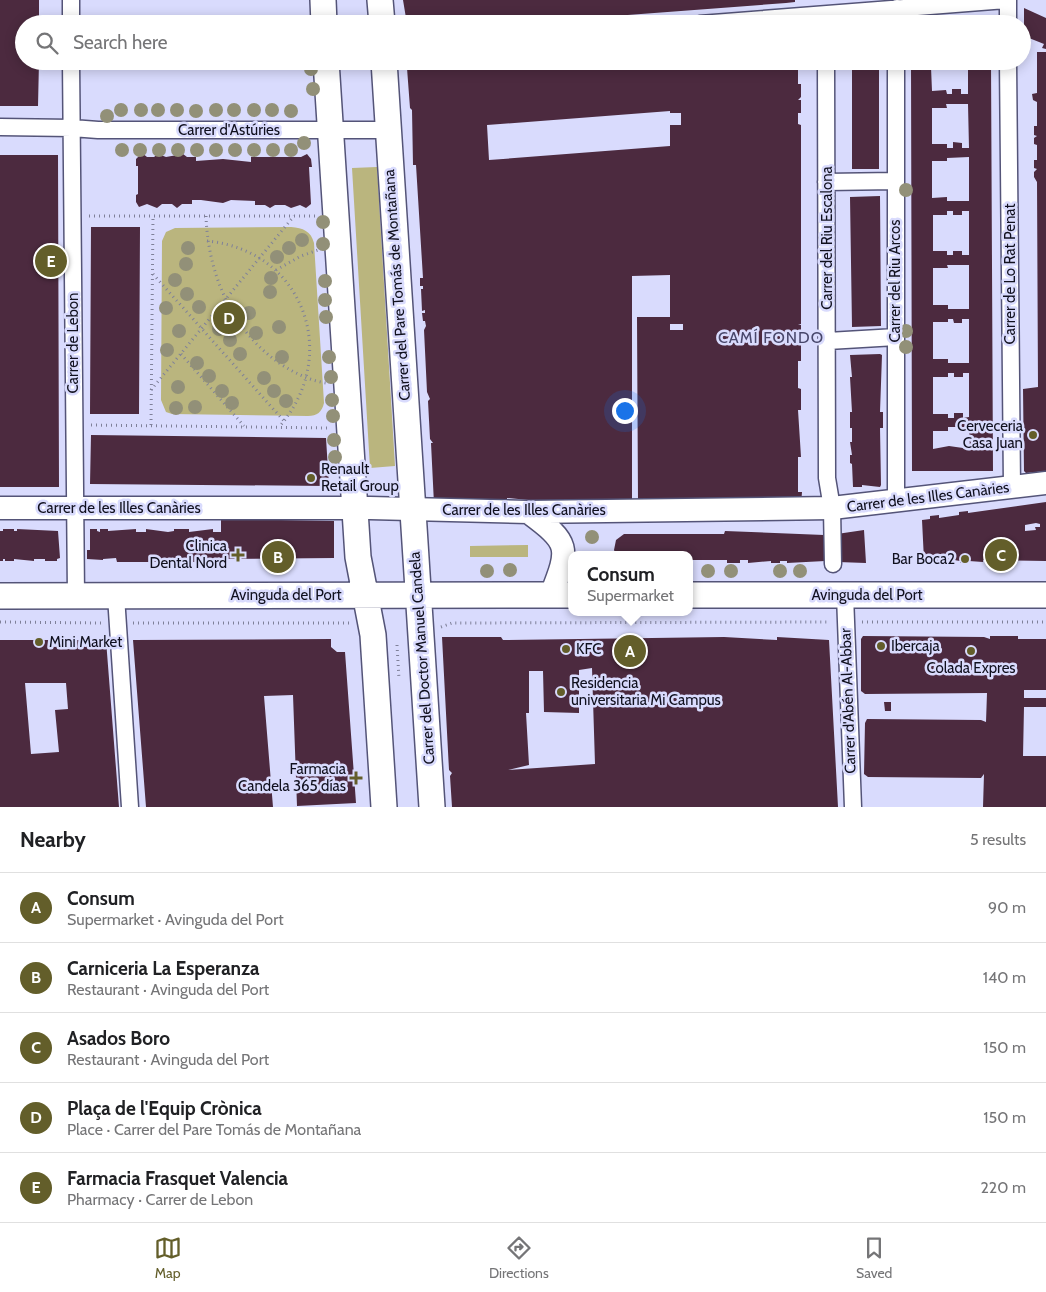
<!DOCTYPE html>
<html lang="en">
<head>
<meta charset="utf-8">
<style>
	body { margin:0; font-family:Cabin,sans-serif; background:#f6f6f6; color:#202124 }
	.you { position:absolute; left:624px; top:410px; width:18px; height:18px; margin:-12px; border:4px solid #fff; border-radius:50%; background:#1a73e8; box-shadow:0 0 0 8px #1a73e833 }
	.badge { display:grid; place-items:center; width:32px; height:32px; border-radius:50%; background:#635e2a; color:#fff; font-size:16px; font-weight:700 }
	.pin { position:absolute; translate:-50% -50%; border:2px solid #fff; box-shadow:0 1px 5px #0006 }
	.popup { position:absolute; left:568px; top:551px; width:125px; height:65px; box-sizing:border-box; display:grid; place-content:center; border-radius:10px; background:#fff; filter:drop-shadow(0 1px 4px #0005); font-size:16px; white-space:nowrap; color:#757577 }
	.popup b { font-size:19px; color:#202124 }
	.popup::after { content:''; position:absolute; left:50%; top:100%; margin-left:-10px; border:10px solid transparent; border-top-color:#fff }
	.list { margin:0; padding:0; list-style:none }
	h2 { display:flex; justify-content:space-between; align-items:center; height:65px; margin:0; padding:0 20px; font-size:21px }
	h2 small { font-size:16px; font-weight:400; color:#757577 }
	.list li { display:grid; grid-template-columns:32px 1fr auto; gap:15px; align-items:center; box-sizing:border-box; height:70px; padding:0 20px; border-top:1px solid #e0e0e0 }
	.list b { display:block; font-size:19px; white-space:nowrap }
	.list p { margin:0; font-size:16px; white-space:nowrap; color:#757577 }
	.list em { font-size:16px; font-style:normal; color:#757577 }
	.icon { flex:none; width:28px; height:28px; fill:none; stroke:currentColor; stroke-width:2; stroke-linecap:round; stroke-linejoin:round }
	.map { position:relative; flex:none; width:1046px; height:807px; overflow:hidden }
	.search { position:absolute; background:#fff; box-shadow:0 2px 12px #0003; left:15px; right:15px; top:15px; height:55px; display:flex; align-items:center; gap:12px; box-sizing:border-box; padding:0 18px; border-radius:28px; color:#757577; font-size:19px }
	.sheet { height:415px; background:#fff }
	nav { display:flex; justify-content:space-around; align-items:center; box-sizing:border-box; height:70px; border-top:1px solid #e0e0e0; background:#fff; font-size:14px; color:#757577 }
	nav a { display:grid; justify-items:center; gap:2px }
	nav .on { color:#635e2a }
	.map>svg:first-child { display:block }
</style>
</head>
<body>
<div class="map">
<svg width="1046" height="807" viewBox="0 0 1046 807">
	<rect width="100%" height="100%" fill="#d9dbfd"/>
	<!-- green -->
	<path fill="#bab57e" d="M377 167 395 466 370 468 352 168Z
		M291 227C303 228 311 231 314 243L324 403C322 412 317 416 308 416L172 414 166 412 161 400 162 241 166 232 175 228Z
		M528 545V557H470V546Z"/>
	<!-- building -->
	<path fill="#4c2a3f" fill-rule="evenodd" d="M0 0H39V24H24V61H39L38 106H0Z
		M403 0H795V2L786 3 508 24H407Z
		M1024 8 1046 18V49L1042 48 1044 44 1024 36Z
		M1037 52H1046V471L1026 473 1024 471 1023 389 1038 387 1037 182 1034 177V172L1037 169 1034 168V160H1037V145L1034 144V138L1037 136 1034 135V126H1037V102L1033 100 1032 94 1037 93Z
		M505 61H801V64H798V84H801V97L798 100H801V113H798V124L801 125V324L798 325H801V334H798V340H801V361H798V388L801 389V410H798L801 457H798V492H802L801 505 638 501 637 317H670V275L632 276V501L549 502 507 498V501L434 504 431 443H433L430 439 428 401 430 399 427 392 424 330 426 326 425 321H423L422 313H425V310L422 311 421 289H423V286H420V278H423L416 165H413L412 110 410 108 407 68ZM670 111V113H681V125H670V146L489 160 487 125ZM670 324H683V330H670Z
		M852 61H879V169H852Z
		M911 61H991L993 471H912ZM954 66H968V94H961V89H952V94H947L946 90 932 91 931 67H946V70H954ZM946 104H968L969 148H962V143L953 142V148H947V144H932V108H947ZM969 157V201H947V197L932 198V161H947V158ZM947 211H953V215H962V211H969V255H962V251H953V255H947V251H933V215H947ZM947 265H969V309H948V305H933V268H948ZM948 319H953L954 323H962V319H969V363H948V359H933V322H948ZM948 373H954V377H963V373H969V417L963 418V413H954V418H948V414H933V377H948ZM948 427H969L970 449 949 446 933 449V431H948Z
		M142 153 147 157H154L158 154 166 157 183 154 187 157H196V161L223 159 251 162V157H301L307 154 311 159 312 167H309L311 204 306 208 300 205 291 208 285 205H275L270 208 265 205H255V201L231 200 223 203 201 200H192V204H182L177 208 172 204H162L157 208 147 204 139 207 136 202V195L138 194V166H136V159Z
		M0 155H58L59 487H0Z
		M880 196 881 326 852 327 850 197Z
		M91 227H140L139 414H90Z
		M880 354 882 355 880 412H883V428H880L881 485 880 487 862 485V487H853L852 464 850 463V455H852L850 442H852V428H850V412H852L850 377H852L850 355Z
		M91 435 326 438 329 486 90 484Z
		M1046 502V561L983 560V562L969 561V563H960V561L954 560V563L924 560 922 520 930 519V516L939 515V518L959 515V512L968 511V513ZM1036 523 1040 524V527H1035L1036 530 1025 531V525Z
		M221 519 334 521V558L218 559 219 562H117L116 558 103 559V560L87 559V550H90V529H97V531L100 532V529H108V531L136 529V532H146V529L168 532 174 531V529H189V532L213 529V532H221Z
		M3 529H14V531H17V529L58 531 60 558 57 559V561H45V559H34V561L14 559V561H5V559H3V561H0V531H3Z
		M864 530 866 563 838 562 837 534Z
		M725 531 824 535 825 561 787 563V561H780V563H771V561L748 563V560H740V563H727V560H689V555H616L614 550 616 540 624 534H724Z
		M863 636 984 637 990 639V636H1018V639H1046V690H1024V698H1046V707H1024L1023 756H1046V807H983L984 774 981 778 868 777 864 774 865 723 867 719 981 720 986 722 987 693 865 694 861 691V639Z
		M442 637H501L503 640 724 637 777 640V637L829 640 838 807H452L450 776 452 773 449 770ZM592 668 595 764 508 770 529 765 526 713H529V671H543L544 712 579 713V670Z
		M331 639V647L337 652H345L356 803 297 806 293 695 264 696 273 807H146L133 640Z
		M0 640H106L119 807H0ZM25 683H66L68 709 55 710 59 752 31 754Z
		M884 702H891V711H885Z"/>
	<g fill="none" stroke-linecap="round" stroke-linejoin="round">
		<defs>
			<path id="street" d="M71 0V24
				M1008 0V24
				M700 24 1006 0
				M897 24V8
				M71 61 76 596
				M826 61 827 478 832 508 833 564
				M1008 61 1012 487
				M0 127 72 128 98 130H387
				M826 182 895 181
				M828 341 896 337
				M896 501V61
				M845 595 853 807
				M116 596 130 807"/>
			<path id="secondary" d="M0 508H370L528 512 832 508 1046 483
				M528 512C570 543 570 547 551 595"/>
			<path id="primary" d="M323 0 324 24
				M380 0 382 24
				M326 61 358 557 373 635 384 807
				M384 61 432 807
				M689 595H1046
				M0 596 571 595"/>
		</defs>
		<!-- street casing -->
		<use href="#street" stroke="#545478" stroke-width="19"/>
		<!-- secondary casing -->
		<use href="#secondary" stroke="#545478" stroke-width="25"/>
		<!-- primary casing -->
		<use href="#primary" stroke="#545478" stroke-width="28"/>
		<!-- path -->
		<path stroke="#7f8099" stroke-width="3" stroke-dasharray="1 4" stroke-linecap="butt" d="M89 216H317
			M206 216C208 276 234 336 287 368 299 375 312 381 326 383
			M207 241C303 250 342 355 279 427
			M276 270 301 256 318 250
			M153 274 284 421
			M181 354 244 426
			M151 390 294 216
			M91 425 329 428
			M151 425 153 216
			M0 622 101 623
			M862 622H1046
			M133 623H349
			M441 627 452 623 830 622
			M397 645 399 679"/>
		<!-- street -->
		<use href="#street" stroke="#fff" stroke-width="16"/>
		<!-- secondary -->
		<use href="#secondary" stroke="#fff" stroke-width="22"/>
		<!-- primary -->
		<use href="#primary" stroke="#fff" stroke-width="25"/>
	</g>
	<!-- trees -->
	<g fill="#929078">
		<circle cx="311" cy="69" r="7"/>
		<circle cx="313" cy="89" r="7"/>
		<circle cx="121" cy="110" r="7"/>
		<circle cx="141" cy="110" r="7"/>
		<circle cx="158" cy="110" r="7"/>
		<circle cx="177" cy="110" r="7"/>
		<circle cx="216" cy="110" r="7"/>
		<circle cx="234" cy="110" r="7"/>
		<circle cx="254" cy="110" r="7"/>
		<circle cx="272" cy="110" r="7"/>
		<circle cx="196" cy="111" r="7"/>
		<circle cx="291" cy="111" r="7"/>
		<circle cx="107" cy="116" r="7"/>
		<circle cx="304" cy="143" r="7"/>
		<circle cx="122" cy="150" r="7"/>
		<circle cx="140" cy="150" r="7"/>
		<circle cx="159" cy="150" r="7"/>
		<circle cx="178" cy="150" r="7"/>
		<circle cx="197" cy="150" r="7"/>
		<circle cx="216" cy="150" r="7"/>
		<circle cx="235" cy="150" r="7"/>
		<circle cx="254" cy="150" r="7"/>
		<circle cx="273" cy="150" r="7"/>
		<circle cx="291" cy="150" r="7"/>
		<circle cx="906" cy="190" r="7"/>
		<circle cx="323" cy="222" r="7"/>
		<circle cx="302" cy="240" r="7"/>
		<circle cx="323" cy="244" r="7"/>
		<circle cx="188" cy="248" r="7"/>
		<circle cx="289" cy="248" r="7"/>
		<circle cx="277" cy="257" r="7"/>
		<circle cx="186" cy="264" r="7"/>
		<circle cx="271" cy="278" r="7"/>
		<circle cx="175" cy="280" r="7"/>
		<circle cx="325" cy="281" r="7"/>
		<circle cx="270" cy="292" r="7"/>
		<circle cx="187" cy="294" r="7"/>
		<circle cx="325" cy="300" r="7"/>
		<circle cx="199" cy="307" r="7"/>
		<circle cx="166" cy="308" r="7"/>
		<circle cx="249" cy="313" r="7"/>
		<circle cx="326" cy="317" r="7"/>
		<circle cx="279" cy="327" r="7"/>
		<circle cx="219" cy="329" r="7"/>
		<circle cx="179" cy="331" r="7"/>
		<circle cx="906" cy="331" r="7"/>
		<circle cx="256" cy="333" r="7"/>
		<circle cx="230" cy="340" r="7"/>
		<circle cx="906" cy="347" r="7"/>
		<circle cx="167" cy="350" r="7"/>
		<circle cx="240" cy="354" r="7"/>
		<circle cx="282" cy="357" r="7"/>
		<circle cx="329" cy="357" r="7"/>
		<circle cx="197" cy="363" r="7"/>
		<circle cx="209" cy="376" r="7"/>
		<circle cx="331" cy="377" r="7"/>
		<circle cx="264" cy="378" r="7"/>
		<circle cx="178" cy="387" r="7"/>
		<circle cx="222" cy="391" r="7"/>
		<circle cx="274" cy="391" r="7"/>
		<circle cx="332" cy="400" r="7"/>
		<circle cx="286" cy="401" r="7"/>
		<circle cx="232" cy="403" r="7"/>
		<circle cx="195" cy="407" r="7"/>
		<circle cx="176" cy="408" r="7"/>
		<circle cx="333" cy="416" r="7"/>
		<circle cx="334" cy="440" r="7"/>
		<circle cx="335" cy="457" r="7"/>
		<circle cx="592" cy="537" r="7"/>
		<circle cx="510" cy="570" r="7"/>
		<circle cx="487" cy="571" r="7"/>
		<circle cx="708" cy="571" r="7"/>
		<circle cx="731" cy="571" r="7"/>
		<circle cx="780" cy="571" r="7"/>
		<circle cx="800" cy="571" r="7"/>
	</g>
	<!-- markers -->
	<g fill="#635e2a" stroke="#d9dbfd" stroke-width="2">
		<circle cx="1033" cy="435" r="5"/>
		<circle cx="311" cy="478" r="5"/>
		<path d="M235.5 547.5h5v5h5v5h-5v5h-5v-5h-5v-5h5z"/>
		<circle cx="965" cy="559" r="5"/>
		<circle cx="39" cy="642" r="5"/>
		<circle cx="881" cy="646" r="5"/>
		<circle cx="566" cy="649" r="5"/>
		<circle cx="971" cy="651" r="5"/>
		<circle cx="561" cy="692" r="5"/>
		<path d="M353.5 770.5h5v5h5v5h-5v5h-5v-5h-5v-5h5z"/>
	</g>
	<g text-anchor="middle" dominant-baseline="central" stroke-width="5" stroke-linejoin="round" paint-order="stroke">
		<!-- street labels -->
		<g font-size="15" fill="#10101e" stroke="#d9dbfd">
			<text x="229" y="130">Carrer d'Astúries</text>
			<text transform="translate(827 238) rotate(-90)">Carrer del Riu Escalona</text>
			<text transform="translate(1010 274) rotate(-90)">Carrer de Lo Rat Penat</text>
			<text transform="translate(895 281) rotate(-90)">Carrer del Riu Arcos</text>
			<text transform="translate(397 285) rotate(-94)">Carrer del Pare Tomás de Montañana</text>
			<text transform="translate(73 343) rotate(-90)">Carrer de Lebon</text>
			<text transform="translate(928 497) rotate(-7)">Carrer de les Illes Canàries</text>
			<text x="119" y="508">Carrer de les Illes Canàries</text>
			<text x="524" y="510">Carrer de les Illes Canàries</text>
			<text x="286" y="595">Avinguda del Port</text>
			<text x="867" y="595">Avinguda del Port</text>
			<text transform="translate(422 658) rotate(-94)">Carrer del Doctor Manuel Candela</text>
			<text transform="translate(848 701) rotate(-92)">Carrer d'Abén Al-Abbar</text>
		</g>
		<!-- poi labels -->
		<g font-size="15" fill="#10101e" stroke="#d9dbfd" text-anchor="start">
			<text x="1023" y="426" text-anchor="end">Cerveceria<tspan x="1023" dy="17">Casa Juan</tspan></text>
			<text x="321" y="469">Renault<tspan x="321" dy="17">Retail Group</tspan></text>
			<text x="227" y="546" text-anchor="end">Clinica<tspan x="227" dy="17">Dental Nord</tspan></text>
			<text x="955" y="559" text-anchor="end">Bar Boca2</text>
			<text x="49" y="642">Mini Market</text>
			<text x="891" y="646">Ibercaja</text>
			<text x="576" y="649">KFC</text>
			<text x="971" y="668" text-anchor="middle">Colada Expres</text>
			<text x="571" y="683">Residencia<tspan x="571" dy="17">universitaria Mi Campus</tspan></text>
			<text x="346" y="769" text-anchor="end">Farmacia<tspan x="346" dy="17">Candela 365 días</tspan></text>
		</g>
		<!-- neighbourhood labels -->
		<g font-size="16" letter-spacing="1" fill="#48476b" stroke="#d9dbfd">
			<text x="771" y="337">CAMÍ FONDO</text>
		</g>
	</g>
</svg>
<div class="you"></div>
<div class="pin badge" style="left:630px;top:651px">A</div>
<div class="popup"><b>Consum</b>Supermarket</div>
<div class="pin badge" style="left:278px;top:557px">B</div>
<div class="pin badge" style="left:1001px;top:555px">C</div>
<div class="pin badge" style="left:229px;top:318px">D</div>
<div class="pin badge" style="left:51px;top:261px">E</div>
<div class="search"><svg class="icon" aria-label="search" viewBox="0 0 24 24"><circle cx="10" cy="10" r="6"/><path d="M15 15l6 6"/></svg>Search here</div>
</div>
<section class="sheet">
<h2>Nearby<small>5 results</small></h2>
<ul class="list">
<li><span class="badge">A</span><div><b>Consum</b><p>Supermarket · Avinguda del Port</p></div><em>90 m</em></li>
<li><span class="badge">B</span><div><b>Carniceria La Esperanza</b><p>Restaurant · Avinguda del Port</p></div><em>140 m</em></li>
<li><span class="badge">C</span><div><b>Asados Boro</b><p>Restaurant · Avinguda del Port</p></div><em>150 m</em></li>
<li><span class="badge">D</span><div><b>Plaça de l'Equip Crònica</b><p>Place · Carrer del Pare Tomás de Montañana</p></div><em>150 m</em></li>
<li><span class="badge">E</span><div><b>Farmacia Frasquet Valencia</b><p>Pharmacy · Carrer de Lebon</p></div><em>220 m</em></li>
</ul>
</section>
<nav>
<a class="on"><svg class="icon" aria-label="map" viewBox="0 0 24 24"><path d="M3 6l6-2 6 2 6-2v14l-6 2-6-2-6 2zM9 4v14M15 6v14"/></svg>Map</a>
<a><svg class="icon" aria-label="directions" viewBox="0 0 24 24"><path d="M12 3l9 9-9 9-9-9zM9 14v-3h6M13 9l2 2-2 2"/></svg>Directions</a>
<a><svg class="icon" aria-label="saved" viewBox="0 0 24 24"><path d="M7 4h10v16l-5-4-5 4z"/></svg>Saved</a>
</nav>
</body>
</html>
